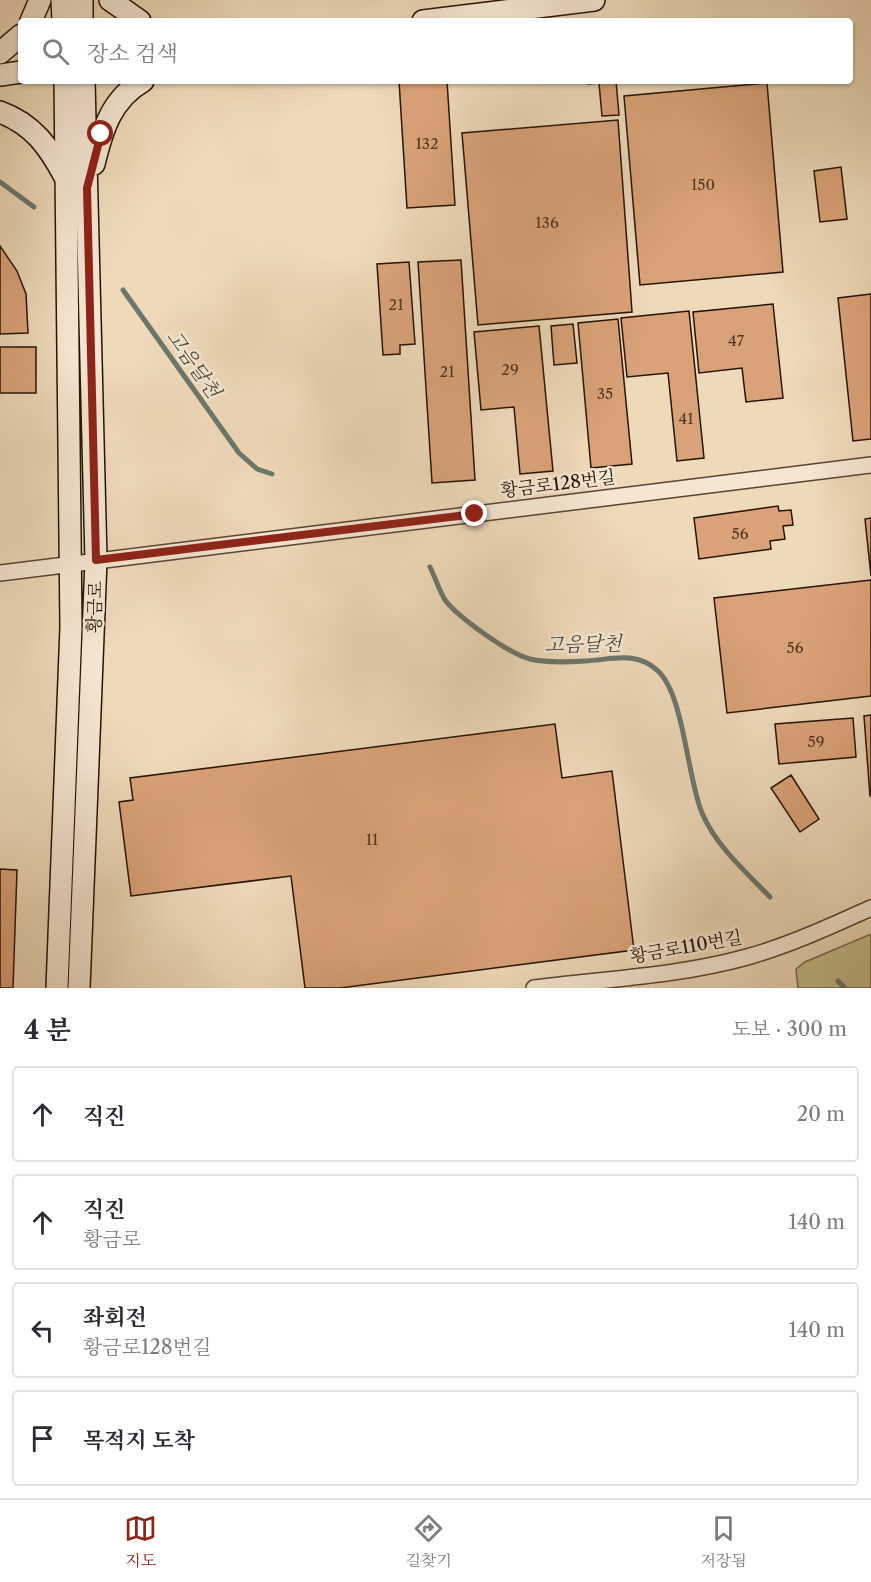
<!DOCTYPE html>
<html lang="ko">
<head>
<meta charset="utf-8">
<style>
	body { margin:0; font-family:"Libre Caslon Text","Noto Serif KR",serif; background:#f2f2f3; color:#2b2b33 }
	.stop { position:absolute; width:18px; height:18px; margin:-14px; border:4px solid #8f2418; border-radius:50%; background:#fff }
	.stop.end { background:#8f2418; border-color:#fff; box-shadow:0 2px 6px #0008 }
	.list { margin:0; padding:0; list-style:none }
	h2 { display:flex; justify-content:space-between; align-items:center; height:78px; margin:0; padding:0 24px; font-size:26px }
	h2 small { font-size:20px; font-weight:400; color:#7c7c81 }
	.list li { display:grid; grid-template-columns:39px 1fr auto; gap:18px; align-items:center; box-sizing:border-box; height:96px; margin:0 12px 12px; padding:0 12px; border:2px solid #e1e1e2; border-radius:6px }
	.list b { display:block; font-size:22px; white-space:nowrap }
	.list p { margin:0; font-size:20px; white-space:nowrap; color:#7c7c81 }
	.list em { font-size:20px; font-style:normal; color:#7c7c81 }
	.icon { flex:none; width:33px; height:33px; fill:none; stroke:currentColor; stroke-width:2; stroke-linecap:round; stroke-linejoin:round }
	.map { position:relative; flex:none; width:871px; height:988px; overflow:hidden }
	.search { position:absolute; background:#fff; box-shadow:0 2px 4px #0004; left:18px; right:18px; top:18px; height:66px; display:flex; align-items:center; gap:15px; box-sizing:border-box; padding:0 21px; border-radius:6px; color:#7c7c81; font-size:22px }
	.sheet { height:510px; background:#fff }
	nav { display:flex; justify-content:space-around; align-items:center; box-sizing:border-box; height:84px; border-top:2px solid #e1e1e2; background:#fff; font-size:16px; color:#7c7c81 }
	nav a { display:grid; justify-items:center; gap:3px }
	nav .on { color:#8f2418 }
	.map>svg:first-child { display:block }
</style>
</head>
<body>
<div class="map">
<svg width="871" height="988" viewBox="0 0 871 988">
	<rect width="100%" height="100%" fill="#eed9b9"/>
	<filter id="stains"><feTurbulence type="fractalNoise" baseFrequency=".00333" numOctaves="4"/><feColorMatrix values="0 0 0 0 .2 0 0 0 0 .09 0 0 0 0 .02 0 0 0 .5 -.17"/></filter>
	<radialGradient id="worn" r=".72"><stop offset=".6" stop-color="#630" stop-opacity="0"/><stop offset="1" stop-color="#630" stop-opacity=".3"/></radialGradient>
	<!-- green -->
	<path fill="#c1bc8a" stroke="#746848" stroke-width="1.5" d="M871 934V988H798L796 969 805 962Z"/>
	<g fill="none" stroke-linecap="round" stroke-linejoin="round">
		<!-- stream -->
		<path stroke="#6b776c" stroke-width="5" d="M0 182 34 207
			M123 290 239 453 257 469 272 474
			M430 567C435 577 439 590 445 600 458 617 509 654 530 659 547 663 567 662 585 661 611 660 636 650 658 671 684 695 687 777 702 813 716 846 746 872 770 897
			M838 981 845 988"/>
	</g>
	<!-- building -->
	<path fill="#daa278" stroke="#271305" stroke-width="1.5" d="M399 81H447L455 205 407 208Z
		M588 81H616L619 115 602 116 599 83 588 84Z
		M767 83 783 272 640 285 624 96Z
		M618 120 632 312 478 325 462 133Z
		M841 167 847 219 820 222 814 171Z
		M0 246 17 271 26 294 28 333 0 334Z
		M461 260 475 480 432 483 418 262Z
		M409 262 415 344 400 345V354L383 355 377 264Z
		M871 294V439L853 441 838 298Z
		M773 304 783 398 746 402 742 368 699 373 693 312Z
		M689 311 704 458 677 461 668 373 627 377 621 318Z
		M618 319 632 464 591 468 578 323Z
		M573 324 577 363 554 365 551 326Z
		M539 326 553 471 520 474 514 407 481 410 474 332Z
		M0 347H36V393H0Z
		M778 506 779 511 791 510 793 525 783 526 785 539 770 541 771 549 699 559 694 518Z
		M871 518V576L865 519Z
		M871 580V696L727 713 714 598Z
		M871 715V796H870L864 716Z
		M853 718 856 757 779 764 775 724Z
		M555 724 562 778 612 771 634 950 340 988H305L291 876 131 896 119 802 133 800 130 778Z
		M791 775 819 819 800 832 771 788Z
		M0 869 17 870 13 988H0Z"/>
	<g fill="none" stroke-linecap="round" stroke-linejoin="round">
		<defs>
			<path id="street" d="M0 573 871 465
				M534 988C605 979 679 976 747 957 790 945 831 926 871 908"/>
			<path id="secondary" d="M62 0 63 21
				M82 0V21
				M110 0 140 21
				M31 21 40 0
				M423 21 594 0
				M0 53 21 35
				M0 75 21 72
				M0 112C33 124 49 147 65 177
				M94 164C102 131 111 99 143 81
				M57 988 71 627 65 81
				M79 988 96 560 84 81"/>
		</defs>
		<!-- street casing -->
		<use href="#street" stroke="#594432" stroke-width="18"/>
		<!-- secondary casing -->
		<use href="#secondary" stroke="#271305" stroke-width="24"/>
		<!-- street -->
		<use href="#street" stroke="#f4e6d2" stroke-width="15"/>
		<!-- secondary -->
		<use href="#secondary" stroke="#f4e6d2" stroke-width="21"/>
	</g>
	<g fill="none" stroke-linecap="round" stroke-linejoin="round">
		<!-- route -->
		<path stroke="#8f2418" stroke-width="8" d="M101 134 87 188 96 560 475 514"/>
	</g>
	<g text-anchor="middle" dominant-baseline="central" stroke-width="5" stroke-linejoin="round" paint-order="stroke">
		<!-- number labels -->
		<g font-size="15" fill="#543722">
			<text x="427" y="143">132</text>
			<text x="703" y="184">150</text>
			<text x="547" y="222">136</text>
			<text x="396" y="304">21</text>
			<text x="736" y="340">47</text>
			<text x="510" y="369">29</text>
			<text x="447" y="371">21</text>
			<text x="605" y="393">35</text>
			<text x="686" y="418">41</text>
			<text x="740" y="533">56</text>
			<text x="795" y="647">56</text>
			<text x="816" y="741">59</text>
			<text x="372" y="839">11</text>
		</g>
		<!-- street labels -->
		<g font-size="18" fill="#271305" stroke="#f4e6d2">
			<text transform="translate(558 484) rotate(-7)">황금로128번길</text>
			<text transform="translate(95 607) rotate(-88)">황금로</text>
			<text transform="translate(686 947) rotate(-10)">황금로110번길</text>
		</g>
		<!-- water labels -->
		<g font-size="20" font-style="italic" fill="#4f4d41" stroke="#f4e6d2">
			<text transform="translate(194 364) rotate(55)">고음달천</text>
			<text transform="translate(583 644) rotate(-1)">고음달천</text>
		</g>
	</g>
	<rect width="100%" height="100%" filter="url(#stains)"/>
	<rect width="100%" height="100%" fill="url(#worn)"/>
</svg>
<div class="stop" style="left:101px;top:134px"></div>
<div class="stop end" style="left:475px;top:514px"></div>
<div class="search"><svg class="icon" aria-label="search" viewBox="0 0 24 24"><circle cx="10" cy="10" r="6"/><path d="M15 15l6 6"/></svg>장소 검색</div>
</div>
<section class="sheet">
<h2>4 분<small>도보 · 300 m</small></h2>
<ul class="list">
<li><svg class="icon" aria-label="ahead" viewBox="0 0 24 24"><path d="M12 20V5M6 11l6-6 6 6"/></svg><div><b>직진</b></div><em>20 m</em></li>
<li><svg class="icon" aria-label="ahead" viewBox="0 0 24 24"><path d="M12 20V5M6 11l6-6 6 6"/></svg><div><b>직진</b><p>황금로</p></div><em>140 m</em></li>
<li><svg class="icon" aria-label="left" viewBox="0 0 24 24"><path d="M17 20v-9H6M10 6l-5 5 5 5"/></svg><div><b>좌회전</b><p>황금로128번길</p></div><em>140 m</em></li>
<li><svg class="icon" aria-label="arrive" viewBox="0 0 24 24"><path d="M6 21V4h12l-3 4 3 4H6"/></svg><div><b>목적지 도착</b></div></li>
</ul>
</section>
<nav>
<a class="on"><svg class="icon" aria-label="map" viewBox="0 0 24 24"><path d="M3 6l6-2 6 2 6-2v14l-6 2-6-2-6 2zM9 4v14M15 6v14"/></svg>지도</a>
<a><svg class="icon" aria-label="directions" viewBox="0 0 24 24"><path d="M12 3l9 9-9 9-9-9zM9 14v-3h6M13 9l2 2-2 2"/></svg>길찾기</a>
<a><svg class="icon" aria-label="saved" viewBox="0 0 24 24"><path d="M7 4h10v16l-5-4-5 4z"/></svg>저장됨</a>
</nav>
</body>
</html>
